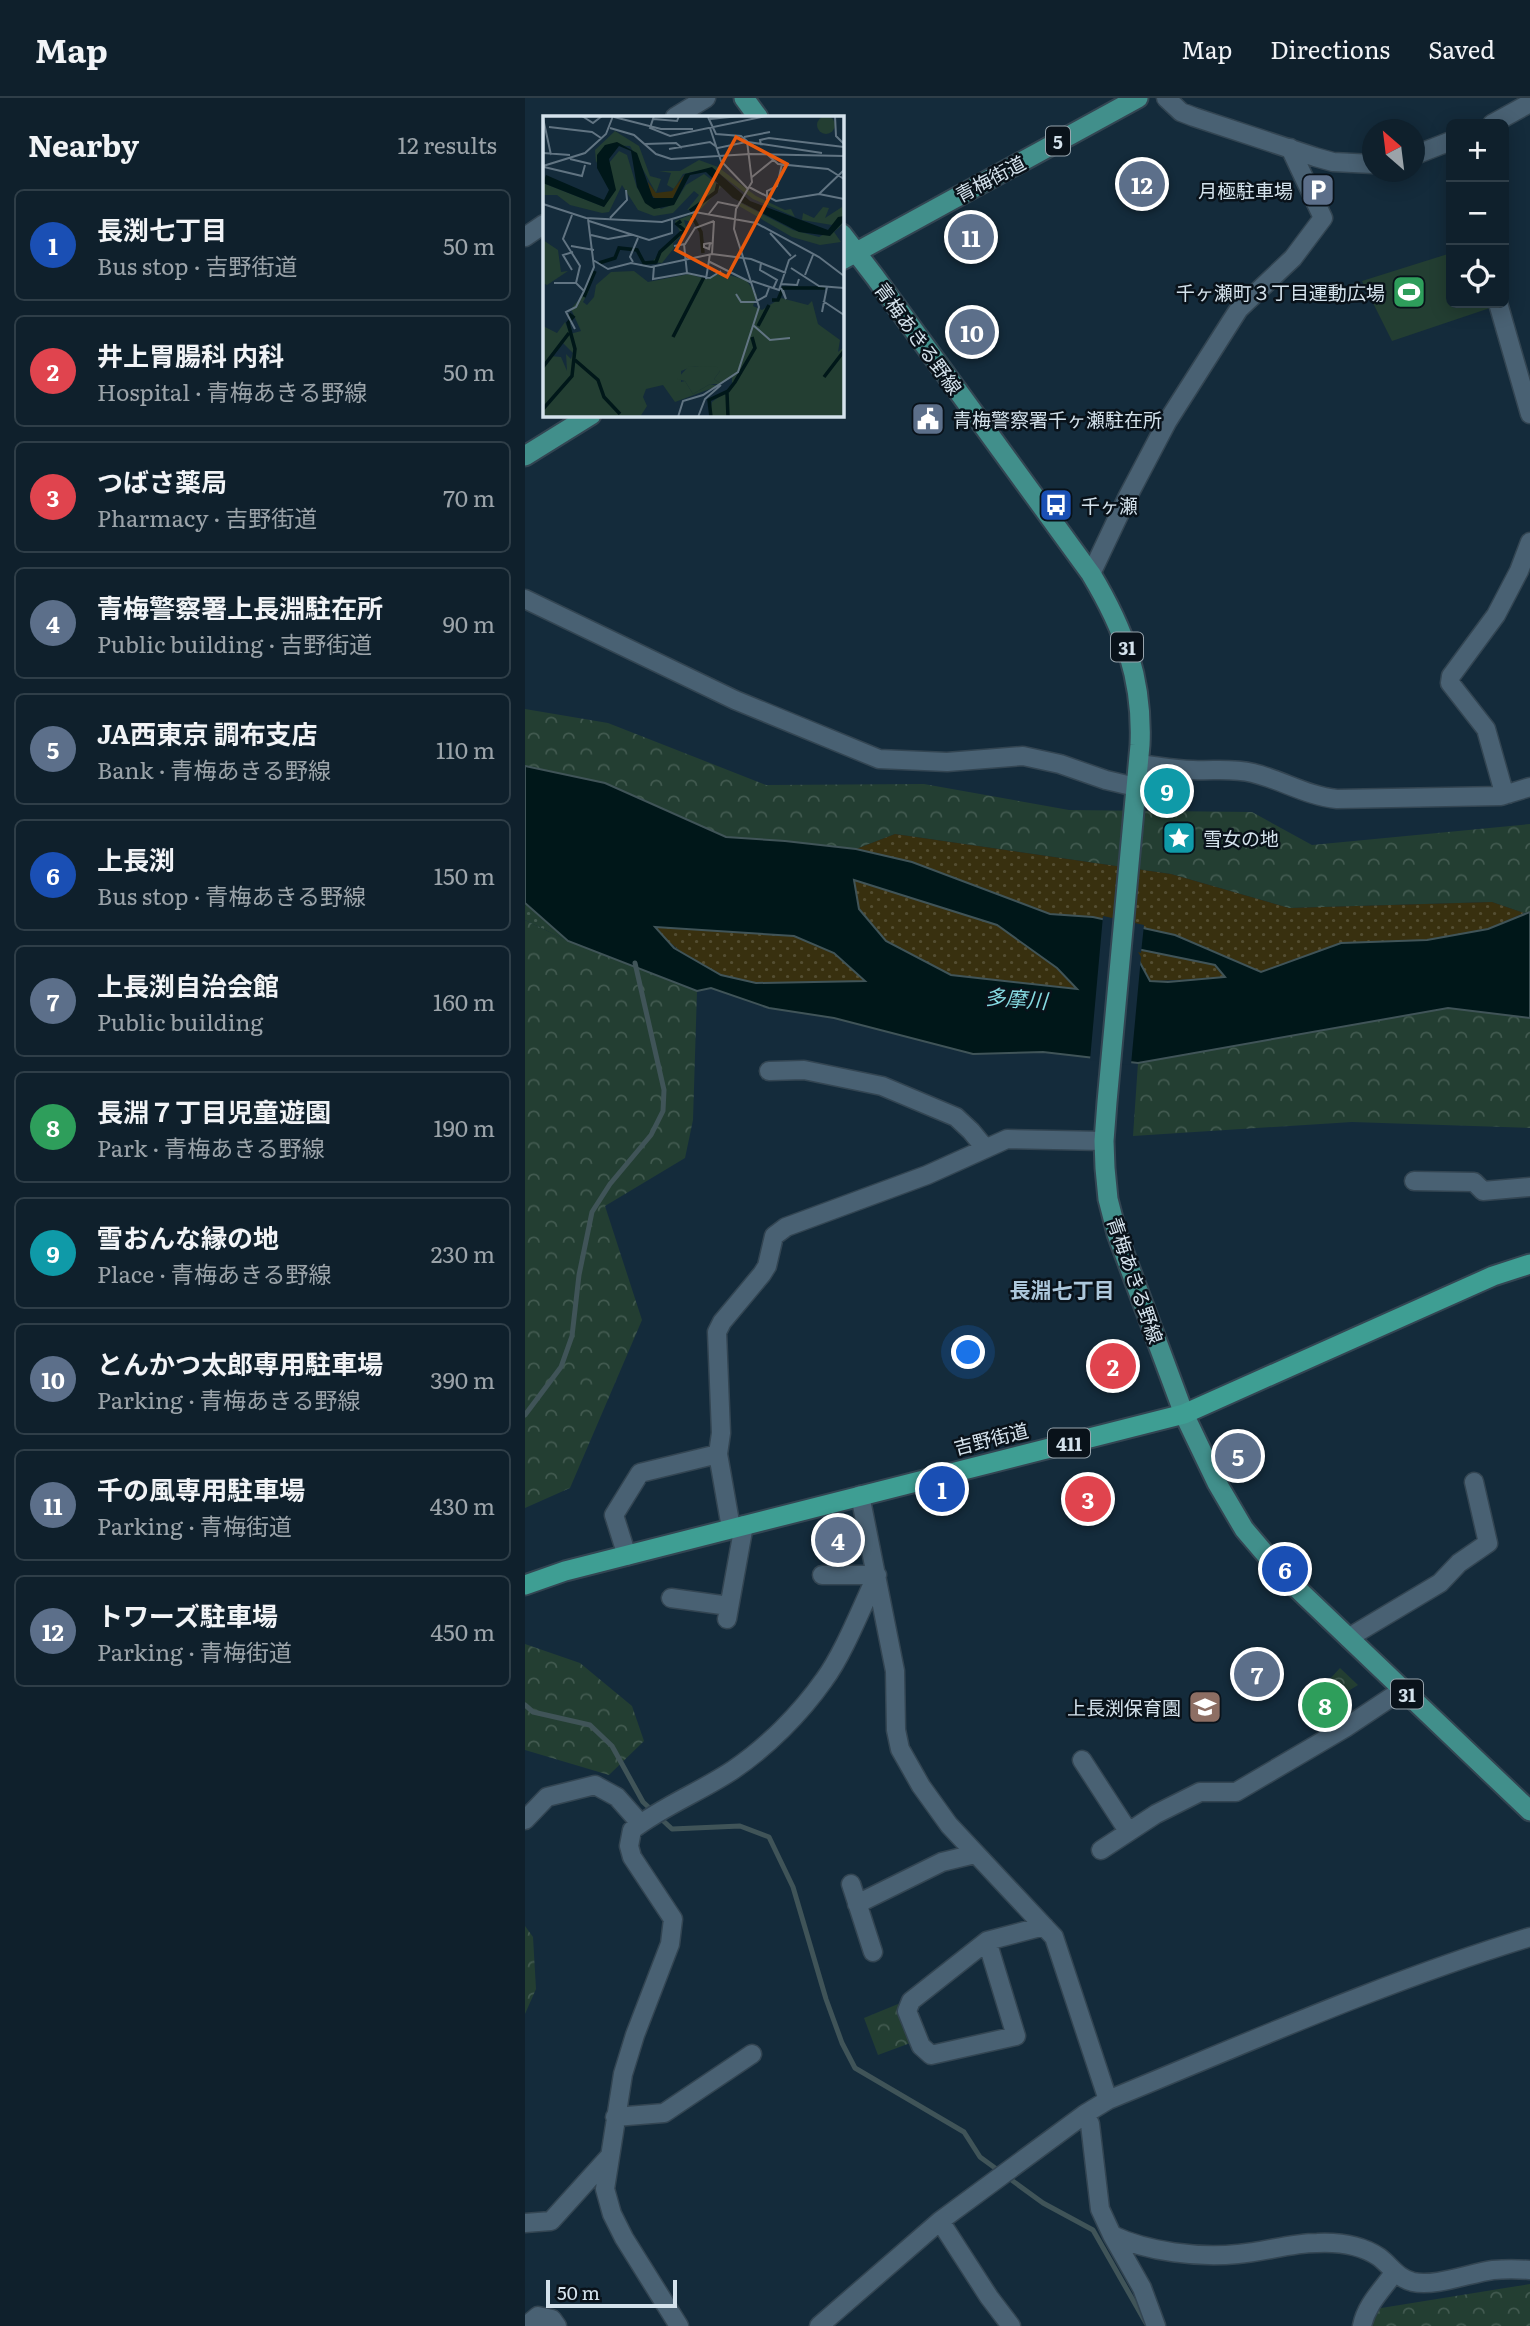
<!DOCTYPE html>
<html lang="en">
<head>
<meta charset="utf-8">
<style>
	body { margin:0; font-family:Literata,"Noto Sans JP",serif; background:#1d2d38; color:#f1f3f6 }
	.controls { position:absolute; right:21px; top:21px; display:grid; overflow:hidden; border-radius:10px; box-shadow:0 4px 18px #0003 }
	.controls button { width:63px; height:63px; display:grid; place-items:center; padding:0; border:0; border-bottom:2px solid #2f3e48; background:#0f202c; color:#f1f3f6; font:35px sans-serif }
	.compass { position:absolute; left:837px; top:21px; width:63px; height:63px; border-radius:50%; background:#0f202c; box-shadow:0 4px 18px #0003; rotate:332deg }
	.scale { position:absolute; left:21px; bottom:18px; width:131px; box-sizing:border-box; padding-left:7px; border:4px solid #d4e2ec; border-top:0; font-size:19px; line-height:24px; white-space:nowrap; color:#d4e2ec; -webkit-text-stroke:5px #09121a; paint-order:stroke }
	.you { position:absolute; left:444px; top:1255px; width:24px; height:24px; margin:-18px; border:5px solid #fff; border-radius:50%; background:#1a73e8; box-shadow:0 0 0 10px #1a73e833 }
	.badge { display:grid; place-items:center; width:46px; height:46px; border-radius:50%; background:#1a73e8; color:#fff; font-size:23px; font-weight:700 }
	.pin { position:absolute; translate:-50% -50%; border:4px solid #fff; box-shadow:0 2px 7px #0006 }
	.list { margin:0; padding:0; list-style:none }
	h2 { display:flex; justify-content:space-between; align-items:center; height:91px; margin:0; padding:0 28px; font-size:30px }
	h2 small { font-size:23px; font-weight:400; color:#9ba3a9 }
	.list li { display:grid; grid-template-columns:46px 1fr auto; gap:21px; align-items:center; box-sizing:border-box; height:112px; margin:0 14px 14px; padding:0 14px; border:2px solid #2f3e48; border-radius:10px }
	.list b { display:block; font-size:26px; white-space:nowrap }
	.list p { margin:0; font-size:23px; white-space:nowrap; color:#9ba3a9 }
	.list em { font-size:23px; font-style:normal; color:#9ba3a9 }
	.icon { flex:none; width:38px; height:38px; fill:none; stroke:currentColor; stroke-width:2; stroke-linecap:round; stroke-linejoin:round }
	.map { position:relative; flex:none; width:1005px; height:2228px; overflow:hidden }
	header { display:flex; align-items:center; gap:42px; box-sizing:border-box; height:98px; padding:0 35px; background:#0f202c; border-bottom:2px solid #2f3e48 }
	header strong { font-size:33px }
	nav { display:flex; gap:38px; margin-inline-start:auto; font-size:24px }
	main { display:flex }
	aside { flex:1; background:#0f202c }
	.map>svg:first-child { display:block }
</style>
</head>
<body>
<header>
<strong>Map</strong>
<nav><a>Map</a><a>Directions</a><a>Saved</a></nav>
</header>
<main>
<aside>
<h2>Nearby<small>12 results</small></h2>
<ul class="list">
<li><span class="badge" style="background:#1a4fb4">1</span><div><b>長渕七丁目</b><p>Bus stop · 吉野街道</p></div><em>50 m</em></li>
<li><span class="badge" style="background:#e0444e">2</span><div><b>井上胃腸科 内科</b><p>Hospital · 青梅あきる野線</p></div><em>50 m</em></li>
<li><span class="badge" style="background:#e0444e">3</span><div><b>つばさ薬局</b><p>Pharmacy · 吉野街道</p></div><em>70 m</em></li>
<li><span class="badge" style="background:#5c6f8a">4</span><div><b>青梅警察署上長淵駐在所</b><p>Public building · 吉野街道</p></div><em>90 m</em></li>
<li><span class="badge" style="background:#5c6f8a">5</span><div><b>JA西東京 調布支店</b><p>Bank · 青梅あきる野線</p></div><em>110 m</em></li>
<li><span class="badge" style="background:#1a4fb4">6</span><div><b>上長渕</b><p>Bus stop · 青梅あきる野線</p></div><em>150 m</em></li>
<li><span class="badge" style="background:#5c6f8a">7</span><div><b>上長渕自治会館</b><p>Public building</p></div><em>160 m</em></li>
<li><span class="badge" style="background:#2e9e5b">8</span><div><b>長淵７丁目児童遊園</b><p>Park · 青梅あきる野線</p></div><em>190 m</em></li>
<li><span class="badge" style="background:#0f9aa8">9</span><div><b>雪おんな縁の地</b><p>Place · 青梅あきる野線</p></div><em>230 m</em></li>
<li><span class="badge" style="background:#5c6f8a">10</span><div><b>とんかつ太郎専用駐車場</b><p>Parking · 青梅あきる野線</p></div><em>390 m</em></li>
<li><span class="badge" style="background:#5c6f8a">11</span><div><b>千の風専用駐車場</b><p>Parking · 青梅街道</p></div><em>430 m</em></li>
<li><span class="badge" style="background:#5c6f8a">12</span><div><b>トワーズ駐車場</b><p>Parking · 青梅街道</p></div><em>450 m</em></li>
</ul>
</aside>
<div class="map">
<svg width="1005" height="2228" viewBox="0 0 1005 2228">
	<defs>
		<pattern id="grass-dots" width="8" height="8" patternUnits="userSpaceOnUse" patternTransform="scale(1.75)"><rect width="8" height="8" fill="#233e32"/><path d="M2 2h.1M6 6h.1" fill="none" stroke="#425a50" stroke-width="1.8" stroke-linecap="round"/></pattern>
		<pattern id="forest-crowns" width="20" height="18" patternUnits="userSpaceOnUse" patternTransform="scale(1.75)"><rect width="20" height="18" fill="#233e32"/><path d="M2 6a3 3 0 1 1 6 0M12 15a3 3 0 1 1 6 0" fill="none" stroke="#425a50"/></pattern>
		<pattern id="sand-dots" width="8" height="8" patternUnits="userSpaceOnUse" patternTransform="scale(1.75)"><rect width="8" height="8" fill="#38300f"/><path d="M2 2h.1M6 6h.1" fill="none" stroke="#544e32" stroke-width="1.8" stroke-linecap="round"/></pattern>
	</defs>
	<rect width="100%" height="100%" fill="#142b3b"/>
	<!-- grass -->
	<path fill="url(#grass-dots)" d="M0 805 43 843 0 822Z"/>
	<!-- forest -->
	<path fill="url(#forest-crowns)" d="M0 611 83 625 241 687 399 686 544 712 727 714 787 747 1005 726V814L999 815 967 804 764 810 646 776 370 736 331 751 260 743 201 739 80 685 0 668Z
		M0 822 43 843 172 893 168 1022 160 1060 80 1108 117 1222 45 1390 0 1410Z
		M923 910 1005 920V1030L827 1024 608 1038 613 965Z
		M0 1546 55 1565 107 1608 119 1643 84 1677 0 1652Z
		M815 1570 833 1587 812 1600 822 1617 794 1634 781 1614 790 1597Z
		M0 1828 8 1839 11 1891 0 1916Z
		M373 1906 388 1944 353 1957 339 1920Z
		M1005 2186V2228H845L850 2211Z"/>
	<!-- sand -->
	<path fill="url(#sand-dots)" d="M370 736 646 776 764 810 967 804 999 815 963 831 902 842 816 845 736 874 650 837 568 819 525 816 331 751Z
		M329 782 472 827 532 870 553 892 426 877 361 843 334 811Z
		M129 829 269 838 309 855 341 884C300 885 232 892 195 877 170 866 148 849 129 829Z
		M606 849 690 867 700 880 625 883Z"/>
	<!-- pitch -->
	<path fill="#233e32" d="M926 155V205H968L965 210 867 243 837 183Z"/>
	<!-- water -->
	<path fill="#001719" stroke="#405458" stroke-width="2" fill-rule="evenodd" d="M0 668 80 685 201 739 260 743 331 751 387 764 525 816 568 819 650 837 736 874 816 845 902 842 963 831 1005 814V920L923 910 613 965 518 954 448 956 309 920 244 910 186 890 172 893 43 843 0 805ZM329 782 472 827 532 870 552 891 426 877 361 843 334 811ZM130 829 269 838 309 855 340 883 231 885 196 877 149 850ZM607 850 690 867 700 879 643 884 625 883Z"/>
	<!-- pier -->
	<path fill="#142b3b" d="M578 818 619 827 616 855 613 854 616 859 606 967 565 962Z"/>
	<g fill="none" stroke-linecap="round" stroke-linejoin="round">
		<!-- stream -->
		<path stroke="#405458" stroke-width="5" d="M0 1317 36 1269 47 1238 54 1177 67 1114 85 1086 126 1037 138 1013 139 992 110 865
			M0 1607 8 1614 65 1627 87 1648 118 1704 147 1731 215 1728 244 1739 268 1789 301 1901 317 1945 330 1970 439 2034 455 2059 518 2105 568 2132 621 2225"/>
		<defs>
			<path id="minor" d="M641 0 656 14 669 19 790 59 808 64 848 66
				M150 19 181 0
				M967 26 1005 5
				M890 57 926 43
				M0 139 19 126
				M973 205 1005 316
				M566 476 602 400 642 324 705 225 714 211 768 160 798 120 765 50
				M0 501 210 602 354 661 422 664 498 658 535 666 581 682 611 689
				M614 666C632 668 650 672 668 672 689 673 708 670 728 675 757 682 782 698 812 701L976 698 1005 689
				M983 696 978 691 961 631 925 585 926 578 971 517 994 473 1005 444
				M244 973 279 972 357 988 431 1019 446 1033 460 1050
				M889 1083 949 1084 958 1093 1005 1089
				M335 1397 370 1573 371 1632 375 1651 396 1688 424 1727 529 1839 583 2002
				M206 1430 193 1356 196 1335 192 1234 197 1224 237 1176 242 1168 249 1138 261 1129 402 1077 482 1041 579 1043
				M102 1458 89 1417 115 1375 193 1356
				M146 1500 204 1508
				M202 1521 219 1427
				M823 1540 915 1485 934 1465 963 1445 949 1384
				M557 1662 603 1733
				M0 1722 22 1699 70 1687 92 1699 115 1725
				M576 1752 631 1716 675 1694H711L820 1630 877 1592
				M326 1786 348 1854
				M332 1806 417 1764 450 1756
				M462 1843 491 1938 406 1957 396 1948 382 1913 386 1903 462 1843 519 1828
				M560 2016 565 2026 575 2111 587 2137 617 2190 631 2228
				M90 2019 139 2015 227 1956
				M415 2123 464 2199 486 2228
				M0 2125 26 2123 83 2060
				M587 2137C623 2154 674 2160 713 2156 740 2154 765 2145 792 2145 813 2144 836 2147 854 2159 866 2168 872 2180 888 2184 910 2189 945 2175 968 2172 980 2171 992 2171 1005 2172
				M1 2228 13 2218 27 2221 32 2228
				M154 2228 99 2140 87 2116 80 2091 98 1976 110 1937 145 1846 148 1821 107 1759 104 1748 107 1732C138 1708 175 1694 208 1672 242 1649 275 1616 299 1582 319 1555 337 1508 352 1477H297
				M294 2228 415 2123 560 2016 583 2002C722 1945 861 1883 1005 1839
				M837 2228C841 2207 857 2192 869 2175"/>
			<path id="primary" d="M219 0 233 19
				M317 136 350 179 566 476C599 531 618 581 615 647L582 1004 579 1043 580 1070 583 1101 592 1136 659 1316 692 1385 719 1431 760 1479 1005 1713
				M317 162 613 0
				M0 358 66 317"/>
			<path id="trunk" d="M0 1487 40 1473 659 1316 968 1178 1005 1166"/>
		</defs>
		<!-- minor casing -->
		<use href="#minor" stroke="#334552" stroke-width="21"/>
		<!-- primary casing -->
		<use href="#primary" stroke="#334552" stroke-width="23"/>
		<!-- trunk casing -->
		<use href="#trunk" stroke="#334552" stroke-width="23"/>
		<!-- minor -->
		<use href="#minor" stroke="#496173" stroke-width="18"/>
		<!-- primary -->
		<use href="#primary" stroke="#418f8b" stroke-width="19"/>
		<!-- trunk -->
		<use href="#trunk" stroke="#3e9e93" stroke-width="19"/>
	</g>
	<!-- icons -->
	<defs>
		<symbol id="parking-square" viewBox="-11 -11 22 22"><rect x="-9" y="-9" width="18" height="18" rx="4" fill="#5c6f8a" stroke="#09121a"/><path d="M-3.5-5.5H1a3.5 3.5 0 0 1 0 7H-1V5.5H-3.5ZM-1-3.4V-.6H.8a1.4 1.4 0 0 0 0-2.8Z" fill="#fff"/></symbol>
		<symbol id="stadium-square" viewBox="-11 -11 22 22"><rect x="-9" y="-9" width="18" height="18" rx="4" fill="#2e9e5b" stroke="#09121a"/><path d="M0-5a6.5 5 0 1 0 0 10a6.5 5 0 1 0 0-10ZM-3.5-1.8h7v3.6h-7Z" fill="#fff"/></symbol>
		<symbol id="civic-square" viewBox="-11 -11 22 22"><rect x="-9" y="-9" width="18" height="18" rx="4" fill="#5c6f8a" stroke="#09121a"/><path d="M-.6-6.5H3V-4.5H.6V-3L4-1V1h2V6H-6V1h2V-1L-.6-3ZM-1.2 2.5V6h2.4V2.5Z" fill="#fff"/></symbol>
		<symbol id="bus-square" viewBox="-11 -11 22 22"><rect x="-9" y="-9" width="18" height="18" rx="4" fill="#1a4fb4" stroke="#09121a"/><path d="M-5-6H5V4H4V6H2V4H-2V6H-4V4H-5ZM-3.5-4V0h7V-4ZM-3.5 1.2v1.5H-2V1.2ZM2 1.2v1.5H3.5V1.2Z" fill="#fff"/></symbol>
		<symbol id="sight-square" viewBox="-11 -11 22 22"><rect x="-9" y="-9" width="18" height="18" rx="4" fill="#0f9aa8" stroke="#09121a"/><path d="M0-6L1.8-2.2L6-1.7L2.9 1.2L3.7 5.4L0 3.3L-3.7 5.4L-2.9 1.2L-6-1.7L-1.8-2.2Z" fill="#fff"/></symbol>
		<symbol id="school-square" viewBox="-11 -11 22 22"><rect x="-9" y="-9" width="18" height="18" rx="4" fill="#8d6e63" stroke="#09121a"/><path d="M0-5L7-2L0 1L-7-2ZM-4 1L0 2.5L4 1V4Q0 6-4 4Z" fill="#fff"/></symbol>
	</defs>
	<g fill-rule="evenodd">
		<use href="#parking-square" x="774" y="73" width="38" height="38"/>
		<use href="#stadium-square" x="865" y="175" width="38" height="38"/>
		<use href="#civic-square" x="384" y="302" width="38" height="38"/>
		<use href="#bus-square" x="512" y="388" width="38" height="38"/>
		<use href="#sight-square" x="635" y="721" width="38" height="38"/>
		<use href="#school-square" x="661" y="1590" width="38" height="38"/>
	</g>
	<g text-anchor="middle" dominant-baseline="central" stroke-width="5" stroke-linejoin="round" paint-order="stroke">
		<!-- shield labels -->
		<g fill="#09121a" stroke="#97a4ad" stroke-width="2">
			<rect x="521" y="28.5" width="24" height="29" rx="5"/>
			<rect x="586" y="534.5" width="32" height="29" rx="5"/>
			<rect x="523" y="1330.5" width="42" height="29" rx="5"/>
			<rect x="866" y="1581.5" width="32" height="29" rx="5"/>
		</g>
		<g font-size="18" font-weight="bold" fill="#d4e2ec">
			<text x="533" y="43">5</text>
			<text x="602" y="549">31</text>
			<text x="544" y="1345">411</text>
			<text x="882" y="1596">31</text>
		</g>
		<!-- street labels -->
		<g font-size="19" fill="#d4e2ec" stroke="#09121a">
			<text transform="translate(465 80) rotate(-28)">青梅街道</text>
			<text transform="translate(394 240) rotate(54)">青梅あきる野線</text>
			<text transform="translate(611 1182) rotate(71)">青梅あきる野線</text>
			<text transform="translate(466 1340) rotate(-14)">吉野街道</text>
		</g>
		<!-- poi labels -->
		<g font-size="19" fill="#d4e2ec" stroke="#09121a" text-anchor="end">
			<text x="768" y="92">月極駐車場</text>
			<text x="860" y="194">千ヶ瀬町３丁目運動広場</text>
			<text x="428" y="321" text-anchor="start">青梅警察署千ヶ瀬駐在所</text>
			<text x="556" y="407" text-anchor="start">千ヶ瀬</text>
			<text x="678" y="740" text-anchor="start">雪女の地</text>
			<text x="656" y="1609">上長渕保育園</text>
		</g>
		<!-- water labels -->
		<g font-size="21" font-style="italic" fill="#86dae2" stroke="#09121a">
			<text transform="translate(491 899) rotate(4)">多摩川</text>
		</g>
		<!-- neighbourhood labels -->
		<g font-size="21" font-weight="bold" fill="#adc8dc" stroke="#09121a">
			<text x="537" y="1190">長淵七丁目</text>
		</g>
	</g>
	<!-- overview -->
	<g transform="translate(18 18)">
		<rect width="301" height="301" fill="#142b3b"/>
		<path d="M72 15 96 30 107 60 118 63 113 77 87 30 62 29 53 47 52 34ZM76 35 84 39 94 72 118 93 131 88 143 69 161 58 178 71 158 93 144 94 156 79 151 75 130 97 111 100 95 94 79 69 66 96 59 97 27 89 14 79H0V67L61 91 70 73 66 47ZM156 44 175 51 213 80 242 94 248 93 252 101 210 83 169 52 140 58 131 73 124 69 128 57 116 55H137ZM198 87 250 114 276 121 301 107 291 116 298 126 277 129 249 121 196 90ZM280 91 286 92 282 102 299 91 301 100 289 109 259 104 260 97 271 102ZM150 98 155 108 141 104 144 115 130 127 131 132 119 147 109 146 137 116 132 105ZM0 124 15 134 18 156 25 155 4 169 0 167ZM91 155 105 166 146 158 163 163 176 156 203 164 214 179 210 190 219 194 238 182 265 189 269 185 275 208 297 224 295 236 301 231V301H166L169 286 189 271V261L178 268 171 263 177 255 151 250 138 255V266L142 265 150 278 167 268 175 270 132 286 120 269 103 273 100 281 104 290 97 301H0V210L14 217 22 206 27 218 38 215 28 193 42 176 46 175 40 186 44 189 51 181 53 169 68 156ZM18 225 30 237 28 243 23 238 24 255 18 241 7 240Z" fill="#233e32" fill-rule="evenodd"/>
		<path d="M142 58 130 82 113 83 107 78 105 66 113 77 129 75Z" fill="#38300f"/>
		<path d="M146 250 174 251 177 255 171 263 178 268H167L150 278 142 265 134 263Z" fill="#233e32"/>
		<path d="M274 9a9 9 0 1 1 18 0a9 9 0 1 1-18 0Z" fill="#233e32"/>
		<path d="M74 26 94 37 110 82H130L142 58 169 51 207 85 285 114 295 101 301 100V105L287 120 256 116 190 82 163 56 147 59 131 89 111 93 102 87 94 71 88 35 76 30 66 43 73 74 61 91 0 67 3 59 61 84 66 74 54 52V39L62 29Z" fill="#001719"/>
		<path fill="none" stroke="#001719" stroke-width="3.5" d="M147 95 173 76 175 68M149 100 158 116 160 137M56 147 72 142 76 132 94 134 101 147 113 146 117 136 141 114 134 108 138 105M41 181 52 155M229 184H235L240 172H282M215 210 226 189M130 221 161 161M32 244 55 264 61 281 77 298M0 251 26 217M281 261 301 235M184 277 185 301M0 293 29 260 32 233 25 207 30 201 26 198M168 301 166 284 185 275 192 266 212 232 209 221"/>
		<path fill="none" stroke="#617482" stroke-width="2" d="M39 0 50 7 59 0M111 0 107 12 127 20 223 0M292 0 293 20 301 28M71 1 118 13H150M0 2 8 39M110 3 134 5 136 0M167 3 197 0M6 11 49 16 58 22M67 12 91 19 113 38 128 43 207 38 301 40M167 12 178 45 205 73M201 21 227 16M205 26 279 37M102 28 133 27 139 32M218 29 217 24 226 22 301 31M126 33 167 26 175 32 203 26M0 37 27 39M225 39 235 48 285 53 301 63M27 43 48 48M0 50 42 37 63 18 70 0M1 51 39 60 42 49M209 61 230 44M206 71 233 85 276 78 301 83M276 78 301 54M224 83V75L234 70 239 48M0 88 43 102 119 106 152 96 213 107 276 141 301 160M29 99 20 123 37 150 33 167 41 175 51 151 45 103M165 99 175 86 194 90M67 102 84 84 83 74M46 105 106 124 129 117V104M227 117 248 140M48 119 65 123 87 119M167 127 166 133 161 131V128L167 127 170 128M141 128 144 157M28 130 51 134M131 130 142 128 152 112 171 105M169 138 171 105M50 144 65 153 88 147 108 151 169 138 208 143 243 157M165 145 209 167M90 146 87 141 95 122M218 147 217 154 234 164 230 173M111 150 110 163 144 157 167 162 178 155M248 152 276 170 301 172M29 154 20 139 30 136M262 159 270 139M163 163 167 138M209 165 236 174 246 144 253 139M11 167H33M238 168 254 169 256 163M238 172 243 183 240 174M193 178 198 186H212L223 180 226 172M280 185 301 199M279 196 284 171M210 209 227 224 247 222M32 213 23 196 33 191 41 175M135 301 140 285 160 279 195 256 216 191 191 113 193 93 209 66 204 25 198 20 173 18 165 1M155 301 162 283 178 269"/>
		<path fill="#e8590c" fill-opacity="0.15" stroke="#e8590c" stroke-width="3.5" d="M193 21 244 48 184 161 133 134Z"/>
		<rect width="301" height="301" fill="none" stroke="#d4e2ec" stroke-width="3.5"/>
	</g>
</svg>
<div class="controls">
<button>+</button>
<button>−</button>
<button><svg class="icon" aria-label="locate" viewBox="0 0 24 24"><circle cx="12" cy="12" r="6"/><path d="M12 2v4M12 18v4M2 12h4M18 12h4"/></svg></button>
</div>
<svg class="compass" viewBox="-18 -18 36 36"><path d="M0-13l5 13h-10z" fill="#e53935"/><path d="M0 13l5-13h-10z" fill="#9ba3a9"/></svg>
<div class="scale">50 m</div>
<div class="you"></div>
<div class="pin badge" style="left:417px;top:1391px;background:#1a4fb4">1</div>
<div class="pin badge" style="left:588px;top:1268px;background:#e0444e">2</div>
<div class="pin badge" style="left:563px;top:1401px;background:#e0444e">3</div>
<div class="pin badge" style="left:313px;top:1442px;background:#5c6f8a">4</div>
<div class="pin badge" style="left:713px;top:1358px;background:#5c6f8a">5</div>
<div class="pin badge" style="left:760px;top:1471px;background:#1a4fb4">6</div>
<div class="pin badge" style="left:732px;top:1576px;background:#5c6f8a">7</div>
<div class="pin badge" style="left:800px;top:1607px;background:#2e9e5b">8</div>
<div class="pin badge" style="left:642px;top:693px;background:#0f9aa8">9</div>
<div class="pin badge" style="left:447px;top:234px;background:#5c6f8a">10</div>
<div class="pin badge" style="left:446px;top:139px;background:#5c6f8a">11</div>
<div class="pin badge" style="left:617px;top:86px;background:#5c6f8a">12</div>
</div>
</main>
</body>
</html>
